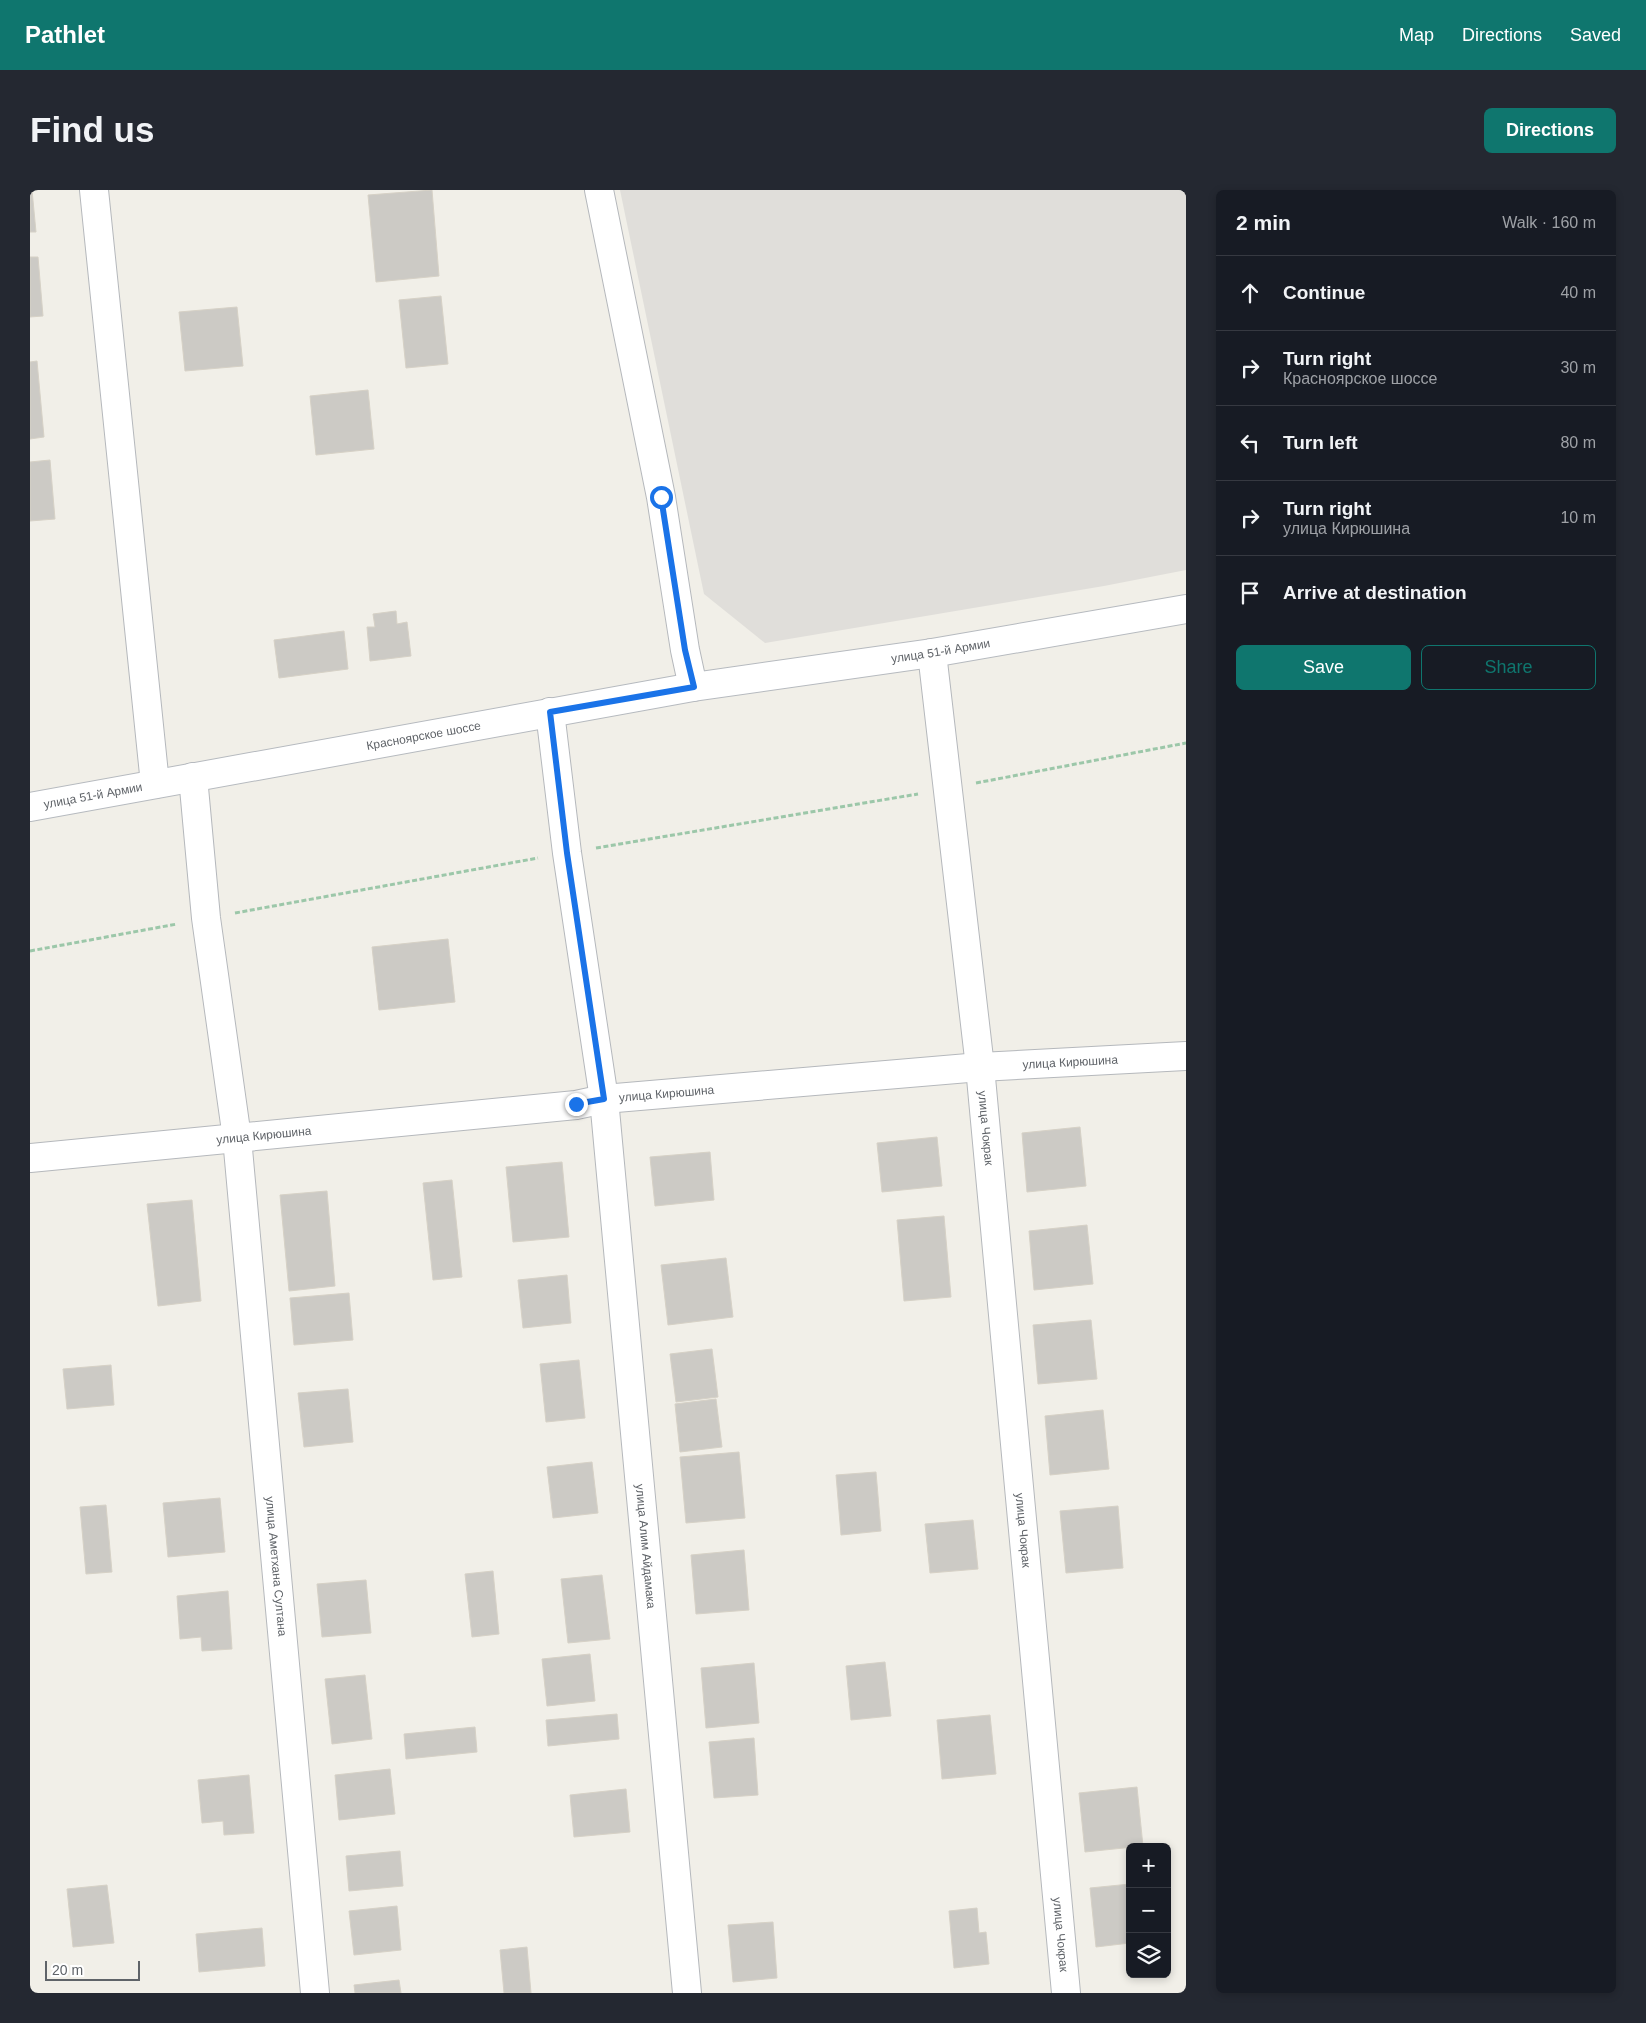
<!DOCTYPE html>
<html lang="en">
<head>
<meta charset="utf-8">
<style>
	body { margin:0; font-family:Helvetica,sans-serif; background:#242831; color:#f1f3f6 }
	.controls { position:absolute; right:15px; bottom:15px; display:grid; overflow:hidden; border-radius:8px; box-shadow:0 2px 8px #0003 }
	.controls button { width:45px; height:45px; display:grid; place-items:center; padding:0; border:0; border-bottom:1px solid #363941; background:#171b24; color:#f1f3f6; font:25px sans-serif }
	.scale { position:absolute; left:15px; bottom:12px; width:95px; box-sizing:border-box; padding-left:5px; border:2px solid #5f6368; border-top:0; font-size:14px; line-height:18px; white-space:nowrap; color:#5f6368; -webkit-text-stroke:4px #fff; paint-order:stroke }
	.stop { position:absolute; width:15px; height:15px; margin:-11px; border:4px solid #1a73e8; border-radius:50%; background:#fff }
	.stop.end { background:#1a73e8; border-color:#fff; box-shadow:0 1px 5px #0008 }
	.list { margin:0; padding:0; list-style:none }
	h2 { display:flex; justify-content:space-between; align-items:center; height:65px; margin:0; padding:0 20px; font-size:21px }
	h2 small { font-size:16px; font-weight:400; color:#9ea1a6 }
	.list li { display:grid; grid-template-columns:32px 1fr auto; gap:15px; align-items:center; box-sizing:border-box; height:75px; padding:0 20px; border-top:1px solid #363941 }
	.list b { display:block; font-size:19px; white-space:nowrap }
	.list p { margin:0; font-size:16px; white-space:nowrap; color:#9ea1a6 }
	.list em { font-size:16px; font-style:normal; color:#9ea1a6 }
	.actions { display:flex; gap:10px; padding:15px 20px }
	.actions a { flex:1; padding:11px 0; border:1px solid #0f766e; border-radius:8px; text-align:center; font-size:18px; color:#0f766e }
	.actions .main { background:#0f766e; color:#fff }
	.icon { flex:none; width:28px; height:28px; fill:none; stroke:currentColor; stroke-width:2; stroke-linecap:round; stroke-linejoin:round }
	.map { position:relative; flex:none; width:1156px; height:1803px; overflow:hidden; border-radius:8px }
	header { display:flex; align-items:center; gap:30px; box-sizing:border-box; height:70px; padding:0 25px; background:#0f766e; color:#fff }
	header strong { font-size:24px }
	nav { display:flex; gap:28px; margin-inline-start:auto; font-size:18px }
	.intro { display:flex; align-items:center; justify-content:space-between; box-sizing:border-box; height:120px; padding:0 30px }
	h1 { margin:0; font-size:35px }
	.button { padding:12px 22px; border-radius:8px; background:#0f766e; color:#fff; font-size:18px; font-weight:700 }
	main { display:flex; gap:30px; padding:0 30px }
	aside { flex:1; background:#171b24; border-radius:8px; box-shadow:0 2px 8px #0003 }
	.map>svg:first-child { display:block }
</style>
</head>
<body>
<header>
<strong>Pathlet</strong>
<nav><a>Map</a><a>Directions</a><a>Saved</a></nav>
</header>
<div class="intro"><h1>Find us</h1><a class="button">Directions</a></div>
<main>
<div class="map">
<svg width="1156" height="1803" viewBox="0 0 1156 1803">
	<rect width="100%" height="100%" fill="#f1efe8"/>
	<!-- industrial -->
	<path fill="#e0deda" d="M590 0H1156V380L1074 396 735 453 674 404Z"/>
	<!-- building -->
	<path fill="#cccac5" stroke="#d6d1c6" d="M0 0H2L6 42H0Z
		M402 0 409 86 346 92 338 5Z
		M0 67H8L13 126 0 127Z
		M411 106 418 174 376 178 369 110Z
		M207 117 213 176 155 181 149 122Z
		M7 171 14 247 0 249V172Z
		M338 200 344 259 286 265 280 206Z
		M20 270 25 329 0 331V272Z
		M366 421 367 434 377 432 381 466 340 471 337 437H345L343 424Z
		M314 441 318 479 249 488 244 450Z
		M418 749 425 812 349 820 342 757Z
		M1050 937 1056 996 997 1002 992 943Z
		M907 947 912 996 852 1002 847 953Z
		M680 962 684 1010 625 1016 620 967Z
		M532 972 539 1047 483 1052 476 977Z
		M422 990 432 1087 403 1090 393 993Z
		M297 1001 305 1096 259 1101 250 1005Z
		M162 1010 171 1111 128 1116 117 1014Z
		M914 1026 921 1107 874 1111 867 1030Z
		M1057 1035 1063 1094 1004 1100 999 1041Z
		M696 1068 703 1127 638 1135 631 1075Z
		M537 1085 541 1133 493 1138 488 1090Z
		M319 1103 323 1150 264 1155 260 1108Z
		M1061 1130 1067 1189 1008 1194 1003 1135Z
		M682 1159 688 1207 646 1212 640 1164Z
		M549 1170 555 1228 516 1232 510 1174Z
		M81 1175 84 1215 37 1219 33 1179Z
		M318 1199 323 1252 274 1257 268 1203Z
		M686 1209 692 1257 650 1262 645 1214Z
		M1073 1220 1079 1279 1020 1285 1015 1226Z
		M709 1262 715 1328 656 1333 650 1267Z
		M562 1272 568 1323 523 1328 517 1277Z
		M846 1282 851 1341 811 1345 806 1285Z
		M190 1308 195 1362 138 1367 133 1313Z
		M76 1315 82 1382 56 1384 50 1317Z
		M1088 1316 1093 1378 1036 1383 1030 1321Z
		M943 1330 948 1379 900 1383 895 1334Z
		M714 1360 719 1420 666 1424 661 1365Z
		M463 1381 469 1444 442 1447 435 1384Z
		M572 1385 580 1449 538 1453 531 1389Z
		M336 1390 341 1443 292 1447 287 1394Z
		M198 1401 202 1459 172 1461 171 1447 150 1449 147 1406Z
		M560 1464 565 1511 517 1516 512 1469Z
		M855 1472 861 1526 821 1530 816 1476Z
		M724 1473 729 1533 676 1538 671 1478Z
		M335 1485 342 1549 302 1554 295 1489Z
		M587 1524 589 1549 518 1556 516 1530Z
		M960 1525 966 1584 912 1589 907 1530Z
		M445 1537 447 1562 376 1569 374 1544Z
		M724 1548 728 1605 684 1608 679 1552Z
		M360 1579 365 1624 309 1630 305 1585Z
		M219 1585 224 1643 194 1645 193 1631 172 1633 168 1590Z
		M1107 1597 1113 1656 1055 1662 1049 1603Z
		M596 1599 600 1642 544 1647 540 1605Z
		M370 1661 373 1696 319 1701 316 1666Z
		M1100 1694V1753L1066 1757 1060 1698Z
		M77 1695 84 1753 43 1757 37 1699Z
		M367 1716 371 1760 324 1765 319 1721Z
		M947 1718 949 1743 956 1742 959 1774 924 1778 919 1721Z
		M743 1732 747 1788 703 1792 698 1735Z
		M232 1738 235 1776 169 1782 166 1744Z
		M497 1757 501 1803H474L470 1760Z
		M369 1790 371 1803H325L324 1795Z"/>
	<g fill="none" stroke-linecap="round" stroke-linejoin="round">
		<defs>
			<g id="minor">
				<path d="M64 0 125 594"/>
				<path d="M569 0 631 307 655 460 663 497"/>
				<path id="s1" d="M902 463 950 877 1036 1803"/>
				<path id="s2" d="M520 522 537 663 574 909 657 1803"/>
				<path id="s3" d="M163 587 176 728 207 948 285 1803"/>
				<path id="s4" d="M0 968 546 915 574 909 950 877 1156 866"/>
			</g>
			<g id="secondary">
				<path id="s5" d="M0 617 663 497 902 463 1156 419"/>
			</g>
		</defs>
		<!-- minor casing -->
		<use href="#minor" stroke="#b5b8bc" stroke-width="30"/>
		<!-- secondary casing -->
		<use href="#secondary" stroke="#b6babf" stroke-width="30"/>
		<!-- path -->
		<path stroke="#9cc7a9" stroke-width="3" stroke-dasharray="5 2.5" stroke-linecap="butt" d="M946 593 1156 553
			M566 658 888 604
			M205 723 508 668
			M0 761 147 734"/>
		<!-- minor -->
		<use href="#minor" stroke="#fff" stroke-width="28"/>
		<!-- secondary -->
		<use href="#secondary" stroke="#fff" stroke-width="28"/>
	</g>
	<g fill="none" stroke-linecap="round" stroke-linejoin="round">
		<!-- route -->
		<path stroke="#1a73e8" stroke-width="6" d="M546 914 574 909 537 663 520 522 664 497 655 460 631 307"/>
	</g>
	<g text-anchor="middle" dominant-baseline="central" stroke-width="4" stroke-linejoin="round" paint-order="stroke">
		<!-- street labels -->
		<g font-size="12" fill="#5f6368" stroke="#fff">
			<text stroke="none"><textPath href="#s5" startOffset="924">улица 51-й Армии</textPath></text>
			<text stroke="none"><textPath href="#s5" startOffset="400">Красноярское шоссе</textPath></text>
			<text stroke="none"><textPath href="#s5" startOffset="64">улица 51-й Армии</textPath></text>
			<text stroke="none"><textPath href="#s4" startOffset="1045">улица Кирюшина</textPath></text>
			<text stroke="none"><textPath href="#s4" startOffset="640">улица Кирюшина</textPath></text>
			<text stroke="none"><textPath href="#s1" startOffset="478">улица Чокрак</textPath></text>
			<text stroke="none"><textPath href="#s4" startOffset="235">улица Кирюшина</textPath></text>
			<text stroke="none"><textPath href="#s1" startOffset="882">улица Чокрак</textPath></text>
			<text stroke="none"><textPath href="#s2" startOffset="840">улица Алим Айдамака</textPath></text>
			<text stroke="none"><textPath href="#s3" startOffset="794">улица Аметхана Султана</textPath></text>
			<text stroke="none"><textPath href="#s1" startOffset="1288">улица Чокрак</textPath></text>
		</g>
	</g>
</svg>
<div class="controls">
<button>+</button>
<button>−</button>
<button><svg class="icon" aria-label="layers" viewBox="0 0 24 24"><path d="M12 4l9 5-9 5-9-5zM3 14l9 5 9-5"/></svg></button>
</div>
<div class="scale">20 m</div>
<div class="stop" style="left:631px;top:307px"></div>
<div class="stop end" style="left:546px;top:914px"></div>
</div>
<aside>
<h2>2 min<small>Walk · 160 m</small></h2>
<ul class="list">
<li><svg class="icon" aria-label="ahead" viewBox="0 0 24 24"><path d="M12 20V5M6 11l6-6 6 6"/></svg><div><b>Continue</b></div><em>40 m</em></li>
<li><svg class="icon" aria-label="right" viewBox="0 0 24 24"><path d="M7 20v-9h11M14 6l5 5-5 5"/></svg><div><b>Turn right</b><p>Красноярское шоссе</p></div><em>30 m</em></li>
<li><svg class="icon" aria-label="left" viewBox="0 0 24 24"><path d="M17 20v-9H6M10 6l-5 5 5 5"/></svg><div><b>Turn left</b></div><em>80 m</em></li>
<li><svg class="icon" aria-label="right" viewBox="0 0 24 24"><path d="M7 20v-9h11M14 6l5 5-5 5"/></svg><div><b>Turn right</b><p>улица Кирюшина</p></div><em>10 m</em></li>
<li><svg class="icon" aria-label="arrive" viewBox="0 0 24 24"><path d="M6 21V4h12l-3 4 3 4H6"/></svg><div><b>Arrive at destination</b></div></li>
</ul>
<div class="actions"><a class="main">Save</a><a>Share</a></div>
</aside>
</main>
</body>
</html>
